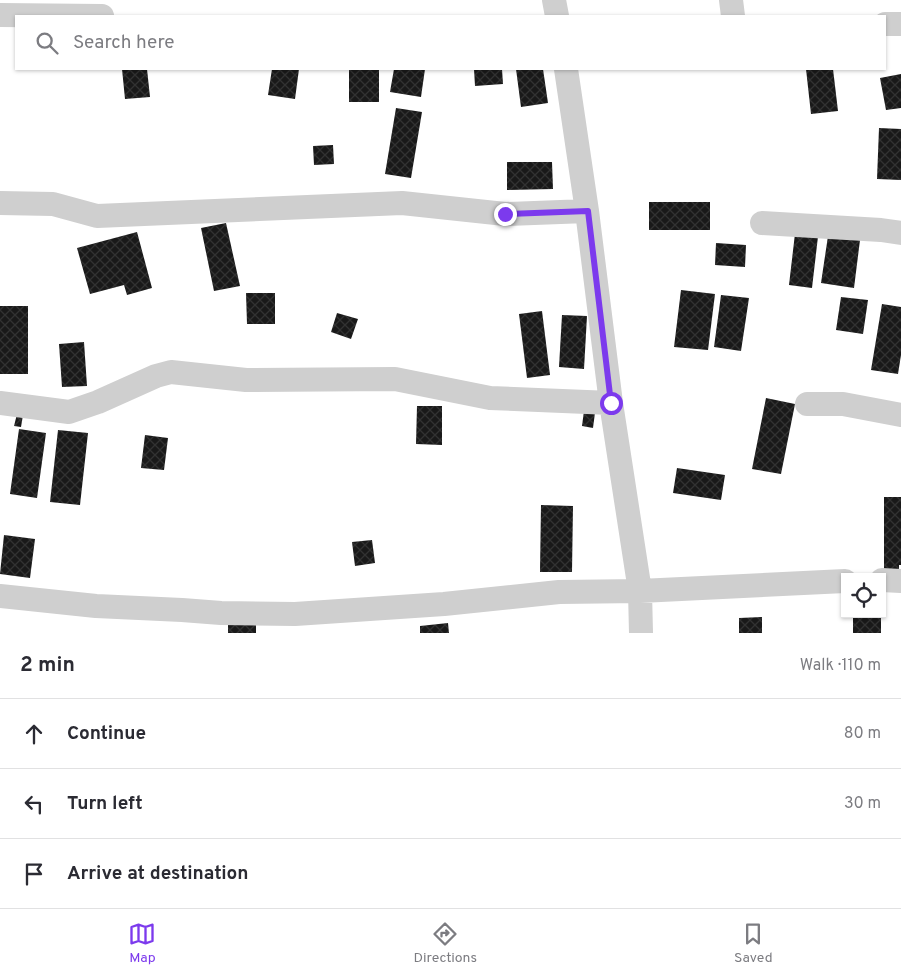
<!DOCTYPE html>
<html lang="en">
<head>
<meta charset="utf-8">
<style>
	body { margin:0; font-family:Overpass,sans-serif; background:#f7f7f7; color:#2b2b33 }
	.controls { position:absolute; right:15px; bottom:15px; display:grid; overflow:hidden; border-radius:0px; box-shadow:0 1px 4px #0004 }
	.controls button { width:45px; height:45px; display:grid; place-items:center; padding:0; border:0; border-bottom:1px solid #e1e1e2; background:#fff; color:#2b2b33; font:25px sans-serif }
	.stop { position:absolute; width:15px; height:15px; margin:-11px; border:4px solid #7c3aed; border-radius:50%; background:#fff }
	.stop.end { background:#7c3aed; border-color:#fff; box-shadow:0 1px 5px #0008 }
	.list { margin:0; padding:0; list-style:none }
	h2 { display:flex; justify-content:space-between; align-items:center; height:65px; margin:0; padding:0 20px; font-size:21px }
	h2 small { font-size:16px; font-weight:400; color:#7c7c81 }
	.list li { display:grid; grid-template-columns:32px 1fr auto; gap:15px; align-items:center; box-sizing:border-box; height:70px; padding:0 20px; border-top:1px solid #e1e1e2 }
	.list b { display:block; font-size:19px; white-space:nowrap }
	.list em { font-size:16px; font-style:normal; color:#7c7c81 }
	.icon { flex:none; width:28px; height:28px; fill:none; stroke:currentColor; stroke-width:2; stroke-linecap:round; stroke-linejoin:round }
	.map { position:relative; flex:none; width:901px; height:633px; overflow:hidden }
	.search { position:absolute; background:#fff; box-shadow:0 1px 4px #0004; left:15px; right:15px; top:15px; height:55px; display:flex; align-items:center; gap:12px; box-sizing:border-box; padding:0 18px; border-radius:0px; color:#7c7c81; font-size:19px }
	.sheet { height:275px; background:#fff }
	nav { display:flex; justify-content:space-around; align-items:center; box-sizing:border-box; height:70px; border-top:1px solid #e1e1e2; background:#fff; font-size:14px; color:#7c7c81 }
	nav a { display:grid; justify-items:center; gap:2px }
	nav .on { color:#7c3aed }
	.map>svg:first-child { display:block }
</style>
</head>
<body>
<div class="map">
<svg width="901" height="633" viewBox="0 0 901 633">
	<defs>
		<pattern id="building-cross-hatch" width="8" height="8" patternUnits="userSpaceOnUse" patternTransform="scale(1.25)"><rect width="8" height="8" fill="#191919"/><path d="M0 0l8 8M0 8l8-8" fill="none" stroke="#323232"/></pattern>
	</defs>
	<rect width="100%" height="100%" fill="#fff"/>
	<!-- building -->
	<path fill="url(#building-cross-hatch)" d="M122 69H147L150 97 125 99Z
		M272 69H299L295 99 268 95Z
		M349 69H379V102H349Z
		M394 69H425L421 97 390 92Z
		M474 69H502L503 84 475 86Z
		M516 69H543L548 103 521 107Z
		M806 69H833L838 111 811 114Z
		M901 74V108L886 110 880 78Z
		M396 108 422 112 411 178 385 174Z
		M879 128 901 129V180L877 179Z
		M333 145 334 164 314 165 313 146Z
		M507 162H552L553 189 507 190Z
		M649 202H710V230H649Z
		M226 223 240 286 214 291 201 228Z
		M796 225 819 228 812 288 789 285Z
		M137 232 152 288 127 295 124 285 90 294 77 248Z
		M828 236 860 240 854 288 821 283Z
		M716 243 746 245 745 267 715 265Z
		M681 290 715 294 708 350 674 347Z
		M246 293H275V324H247Z
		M721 295 749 298 741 351 714 347Z
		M841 297 868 300 863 334 836 330Z
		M882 304 901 307V355L898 374 871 370Z
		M0 306H28V374H0Z
		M542 311 550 375 527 378 519 314Z
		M337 313 358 319 351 339 331 332Z
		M562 315 587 316 584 369 559 367Z
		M84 342 87 386 62 387 59 344Z
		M766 398 795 404 781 474 752 469Z
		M585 403 596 405 593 428 582 426Z
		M417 406H442V445L416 444Z
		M17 414 23 415 21 427 14 426Z
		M19 429 46 433 37 498 10 494Z
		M58 430 88 433 80 505 50 502Z
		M145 435 168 438 164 470 141 468Z
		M677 468 725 475 721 500 673 493Z
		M884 497H901V565H899V577H884Z
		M541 505 573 506 572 572H540Z
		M4 535 35 539 30 578 0 574Z
		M372 540 375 563 355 566 352 542Z
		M853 614H881V633H853Z
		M762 617V633H739V618Z
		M228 622 256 624V633H228Z
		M448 623 449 633H420V626Z"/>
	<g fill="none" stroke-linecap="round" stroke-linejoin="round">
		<!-- minor -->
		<path stroke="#cfcfcf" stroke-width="24" d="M554 0 557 16
			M731 0 733 16
			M0 15 102 16
			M885 24H901
			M566 69 587 211 611 403 640 591 641 633
			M0 203 53 204 97 216 402 203 505 214 587 211
			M762 223 881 230 901 233
			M0 403 69 412 98 402 156 376 171 372 246 380 395 379 490 398 611 403
			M807 404H843L901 415
			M882 580 901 581
			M0 596 96 606 182 610 221 613 295 614 444 604 559 592 640 591 845 581"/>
	</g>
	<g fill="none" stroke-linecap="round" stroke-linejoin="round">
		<!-- route -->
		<path stroke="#7c3aed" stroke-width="6" d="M505 214 588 211 611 403"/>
	</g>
</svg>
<div class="controls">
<button><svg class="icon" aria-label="locate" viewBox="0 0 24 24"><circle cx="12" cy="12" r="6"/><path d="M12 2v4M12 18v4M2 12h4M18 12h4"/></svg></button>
</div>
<div class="stop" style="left:611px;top:403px"></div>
<div class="stop end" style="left:505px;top:214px"></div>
<div class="search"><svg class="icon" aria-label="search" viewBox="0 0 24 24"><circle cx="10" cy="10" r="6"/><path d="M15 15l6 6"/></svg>Search here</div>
</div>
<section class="sheet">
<h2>2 min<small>Walk · 110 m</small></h2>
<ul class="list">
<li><svg class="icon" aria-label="ahead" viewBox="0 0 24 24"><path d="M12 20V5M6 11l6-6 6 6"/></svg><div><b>Continue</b></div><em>80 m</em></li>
<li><svg class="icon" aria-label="left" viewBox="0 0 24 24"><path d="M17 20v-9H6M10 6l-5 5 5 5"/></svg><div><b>Turn left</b></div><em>30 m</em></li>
<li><svg class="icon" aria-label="arrive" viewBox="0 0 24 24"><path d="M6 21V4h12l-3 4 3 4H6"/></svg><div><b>Arrive at destination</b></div></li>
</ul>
</section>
<nav>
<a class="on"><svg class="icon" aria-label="map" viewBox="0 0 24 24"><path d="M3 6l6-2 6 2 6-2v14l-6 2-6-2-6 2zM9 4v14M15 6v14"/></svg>Map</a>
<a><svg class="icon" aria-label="directions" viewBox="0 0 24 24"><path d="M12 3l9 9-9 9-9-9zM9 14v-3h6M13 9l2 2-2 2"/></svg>Directions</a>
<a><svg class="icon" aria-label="saved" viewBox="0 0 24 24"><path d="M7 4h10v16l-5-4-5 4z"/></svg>Saved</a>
</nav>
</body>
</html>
